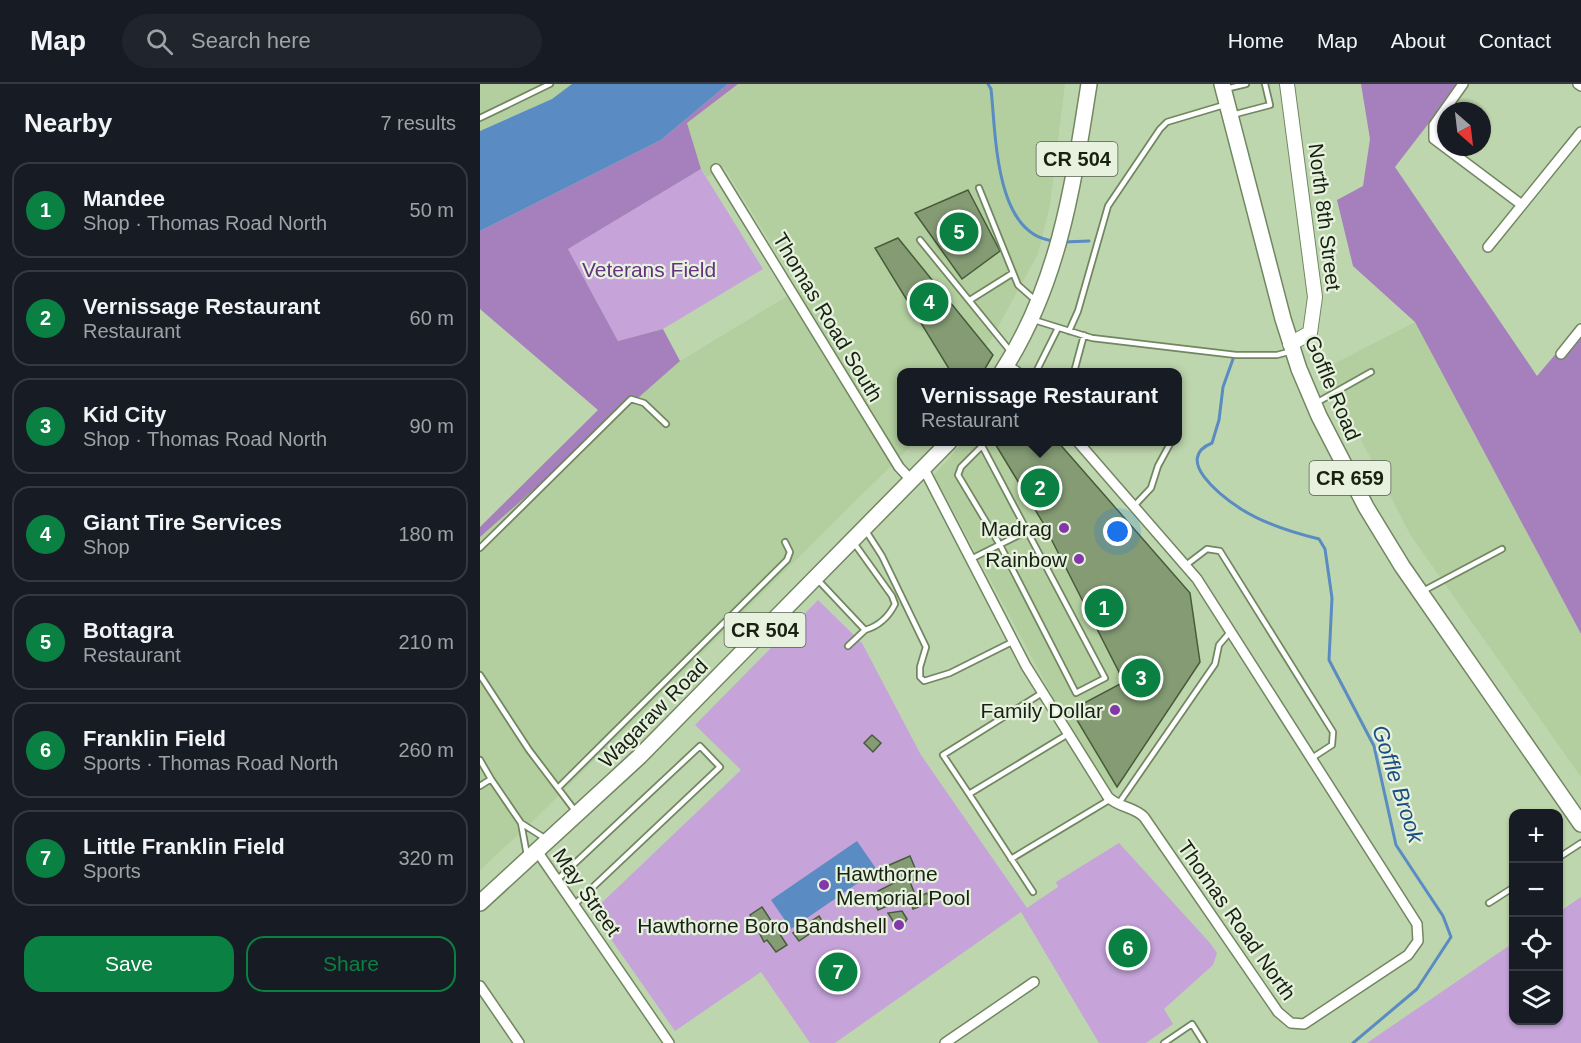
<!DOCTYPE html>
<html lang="en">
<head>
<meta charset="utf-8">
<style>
	body { margin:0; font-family:Arial,sans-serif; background:#20242c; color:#f1f3f6 }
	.controls { position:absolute; right:18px; bottom:18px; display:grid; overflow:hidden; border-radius:12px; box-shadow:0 2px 4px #0004 }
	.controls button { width:54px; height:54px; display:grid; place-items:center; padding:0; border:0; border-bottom:2px solid #363941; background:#171b24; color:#f1f3f6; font:30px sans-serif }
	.compass { position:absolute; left:957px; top:18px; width:54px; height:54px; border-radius:50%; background:#171b24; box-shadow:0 2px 4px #0004; rotate:152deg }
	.you { position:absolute; left:638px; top:448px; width:21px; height:21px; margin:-15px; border:4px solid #fff; border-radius:50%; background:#1a73e8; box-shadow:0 0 0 9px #1a73e833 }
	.badge { display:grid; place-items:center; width:39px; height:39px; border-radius:50%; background:#0b8043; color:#fff; font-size:20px; font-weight:700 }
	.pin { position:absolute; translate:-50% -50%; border:3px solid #fff; box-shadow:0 2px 6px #0006 }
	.popup { position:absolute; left:417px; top:284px; width:285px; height:78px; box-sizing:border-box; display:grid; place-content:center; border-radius:12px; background:#171b24; filter:drop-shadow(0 2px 4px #0005); font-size:20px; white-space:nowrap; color:#9ea1a6 }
	.popup b { font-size:22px; color:#f1f3f6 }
	.popup::after { content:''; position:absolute; left:50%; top:100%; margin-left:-12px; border:12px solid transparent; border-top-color:#171b24 }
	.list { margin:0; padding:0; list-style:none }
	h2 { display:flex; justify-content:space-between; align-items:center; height:78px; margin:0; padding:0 24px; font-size:26px }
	h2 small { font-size:20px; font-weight:400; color:#9ea1a6 }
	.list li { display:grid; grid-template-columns:39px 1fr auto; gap:18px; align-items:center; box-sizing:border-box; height:96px; margin:0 12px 12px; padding:0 12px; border:2px solid #363941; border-radius:18px }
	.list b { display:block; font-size:22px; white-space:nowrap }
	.list p { margin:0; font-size:20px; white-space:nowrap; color:#9ea1a6 }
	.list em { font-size:20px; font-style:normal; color:#9ea1a6 }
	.actions { display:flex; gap:12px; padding:18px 24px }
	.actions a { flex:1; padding:14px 0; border:2px solid #0b8043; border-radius:18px; text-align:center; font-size:21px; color:#0b8043 }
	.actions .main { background:#0b8043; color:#fff }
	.icon { flex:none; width:33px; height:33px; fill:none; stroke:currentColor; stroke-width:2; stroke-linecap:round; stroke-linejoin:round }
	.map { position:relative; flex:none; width:1101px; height:959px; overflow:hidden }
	header { display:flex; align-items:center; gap:36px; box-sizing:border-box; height:84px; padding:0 30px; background:#171b24; border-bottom:2px solid #363941 }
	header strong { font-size:28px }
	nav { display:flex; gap:33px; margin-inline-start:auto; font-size:21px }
	.search { width:420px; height:54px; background:#20242c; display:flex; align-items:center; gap:15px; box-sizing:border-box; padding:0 21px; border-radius:33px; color:#9ea1a6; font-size:22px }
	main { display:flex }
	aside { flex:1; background:#171b24 }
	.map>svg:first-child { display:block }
</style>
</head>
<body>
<header>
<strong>Map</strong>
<div class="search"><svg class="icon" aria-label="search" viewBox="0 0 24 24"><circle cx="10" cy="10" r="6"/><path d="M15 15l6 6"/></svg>Search here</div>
<nav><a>Home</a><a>Map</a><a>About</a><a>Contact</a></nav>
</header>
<main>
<aside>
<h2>Nearby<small>7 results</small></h2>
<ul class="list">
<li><span class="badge">1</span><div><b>Mandee</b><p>Shop · Thomas Road North</p></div><em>50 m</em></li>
<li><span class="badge">2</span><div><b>Vernissage Restaurant</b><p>Restaurant</p></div><em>60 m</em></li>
<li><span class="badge">3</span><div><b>Kid City</b><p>Shop · Thomas Road North</p></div><em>90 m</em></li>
<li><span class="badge">4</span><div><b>Giant Tire Services</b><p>Shop</p></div><em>180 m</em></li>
<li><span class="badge">5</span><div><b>Bottagra</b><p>Restaurant</p></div><em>210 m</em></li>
<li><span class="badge">6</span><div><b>Franklin Field</b><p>Sports · Thomas Road North</p></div><em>260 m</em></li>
<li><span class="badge">7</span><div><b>Little Franklin Field</b><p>Sports</p></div><em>320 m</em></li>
</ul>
<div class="actions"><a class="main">Save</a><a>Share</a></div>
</aside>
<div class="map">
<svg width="1101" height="959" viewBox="0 0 1101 959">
	<rect width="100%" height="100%" fill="#bed6ad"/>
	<!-- built -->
	<path fill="#b3cf9f" d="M0 0H92L72 15 0 47Z
		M258 0H585L570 121 558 170 493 288H422V358H435L432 361 52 738 0 786V453L200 277 319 205 244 83 227 93 221 85 207 39Z
		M935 238 1101 550V693L931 452 844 285Z
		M483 358H578L710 509 720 578 631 709 581 628 454 391Z"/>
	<!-- green -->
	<path fill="#c6a4da" d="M221 85 283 185 183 245 138 257 88 165Z
		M338 516 382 559 441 671 547 824 578 803 576 798 639 759 730 859 737 869 733 881 684 925 693 940 666 959H619L541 828 355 959H330L281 888 195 947 112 828 261 686 215 641Z
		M1101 813V959H887L1033 859 1034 936H1078L1079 828Z"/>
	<!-- forest -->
	<path fill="#a67fbd" d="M248 0H258L207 39 221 85 88 165 138 257 183 245 200 277 0 453V443L118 326 0 225V147L181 56Z
		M881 0H979L915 83 1057 292 1101 240V550L935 238 873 182 857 116 883 102 890 55Z"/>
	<!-- water -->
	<path fill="#5a8bc2" d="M92 0H248L181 56 0 147V47L72 15Z
		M377 757 397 786 311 845 291 816Z"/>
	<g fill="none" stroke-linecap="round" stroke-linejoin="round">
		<!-- stream -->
		<path stroke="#5a8bc2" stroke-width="3" d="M508 0 511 5C516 48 514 153 575 157
			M584 158 609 157
			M753 275 743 303 739 336 732 359C693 375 741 412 761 425 783 439 814 449 839 455L845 465 852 514 849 576 894 662 916 761 963 832 971 853 937 905 873 959"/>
	</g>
	<!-- building -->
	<path fill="#849b74" stroke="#475b38" stroke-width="1.5" d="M488 106 520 167 482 195 435 129Z
		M418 154 513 271 503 288H471L395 164Z
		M514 358H578L710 509 720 578 637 703 591 626 644 598 562 437Z
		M392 651 401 659 393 668 384 659Z
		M430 772 438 791 432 793 434 797 430 798 435 810 398 826 393 815 400 812 398 807 414 799 407 782Z
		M447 809 451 818 433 825 430 817Z
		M282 823 307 861 296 868 287 856 284 858 270 831Z
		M422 827 427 835 419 847 408 829Z
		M339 832 344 840 319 857 313 849Z"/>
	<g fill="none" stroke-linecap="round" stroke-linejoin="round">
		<defs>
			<path id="lane" d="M745 5 766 0
				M752 31 790 21 785 0
				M0 34 70 0
				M499 104 538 201 555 216
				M440 156 531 268
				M490 216 533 189
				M554 236 612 254 756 271H797L812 267
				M589 247 598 227 628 122 680 45 687 38 744 21
				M556 288 578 244
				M594 288 604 251
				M836 319 891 288
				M500 358 625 594 596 609 520 461 478 391 481 383 502 362
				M654 422 671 404 678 382 691 358
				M386 447 402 472 446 563 440 583V593L444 597 470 589 532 558
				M0 464 151 315 164 319 186 340
				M491 475 547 447
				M706 481 727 465 740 467 853 648 852 661 832 674
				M338 496 385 546C399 542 408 534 415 520L412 512 374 459
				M943 507 1022 465
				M368 562 385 546
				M0 591 49 666 96 728
				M562 609 463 671 489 710 588 650
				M0 676 11 695
				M0 702 11 695 41 739 47 771
				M78 704 307 476 310 468 305 458
				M489 710 553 808
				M639 719 735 580 739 561 751 547
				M41 739 66 755
				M1078 774 1101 759
				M531 775 629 716
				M77 796 220 662 240 683 94 821
				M1009 819 1034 803
				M684 959 712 940 724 959"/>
			<path id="street" d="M983 0 954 41V55L1042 121
				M1098 0 1101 2
				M236 85 419 383 432 397
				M1008 163 1101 48
				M1081 270 1101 245
				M527 281 537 288
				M444 385 546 582 628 713C639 724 653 722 664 733L798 928 811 939 824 940 928 871 938 857 937 840 717 495 598 358
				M57 767 189 959
				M0 902 39 959
				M465 959 554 898"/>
			<path id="secondary" d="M807 0 835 213 830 249 810 260"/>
			<path id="primary" d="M742 0 803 235 819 285 839 332 886 423 922 482 1101 740
				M522 288C579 200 593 102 609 0
				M0 819 160 672 469 358"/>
		</defs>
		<!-- lane casing -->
		<use href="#lane" stroke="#718761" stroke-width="8"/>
		<!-- street casing -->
		<use href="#street" stroke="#718761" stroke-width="12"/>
		<!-- secondary casing -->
		<use href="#secondary" stroke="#718761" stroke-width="16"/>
		<!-- primary casing -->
		<use href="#primary" stroke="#718761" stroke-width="18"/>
		<!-- lane -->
		<use href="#lane" stroke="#fff" stroke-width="4.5"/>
		<!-- street -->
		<use href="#street" stroke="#fff" stroke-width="9"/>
		<!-- secondary -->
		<use href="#secondary" stroke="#fff" stroke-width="14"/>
		<!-- primary -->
		<use href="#primary" stroke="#fff" stroke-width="15"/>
	</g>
	<!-- markers -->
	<g fill="#8337a8" stroke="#e6f2de" stroke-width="2">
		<circle cx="584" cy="444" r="6"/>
		<circle cx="599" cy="475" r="6"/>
		<circle cx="635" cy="626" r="6"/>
		<circle cx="344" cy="801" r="6"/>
		<circle cx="419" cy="841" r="6"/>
	</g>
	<g text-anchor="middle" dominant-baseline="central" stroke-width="4.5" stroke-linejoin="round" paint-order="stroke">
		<!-- shield labels -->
		<g fill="#e6f2de" stroke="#56604f" stroke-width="1.5">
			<rect x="556.5" y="58" width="81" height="34" rx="4.5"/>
			<rect x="829.5" y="377" width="81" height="34" rx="4.5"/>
			<rect x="244.5" y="529" width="81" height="34" rx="4.5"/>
		</g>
		<g font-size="20" font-weight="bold" fill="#182112">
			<text x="597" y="75">CR 504</text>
			<text x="870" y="394">CR 659</text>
			<text x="285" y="546">CR 504</text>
		</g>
		<!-- street labels -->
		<g font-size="21" fill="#182112" stroke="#e6f2de">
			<text transform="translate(845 133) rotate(83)">North 8th Street</text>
			<text transform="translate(348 233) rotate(59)">Thomas Road South</text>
			<text transform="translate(853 304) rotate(67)">Goffle Road</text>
			<text transform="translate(173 629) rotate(-45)">Wagaraw Road</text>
			<text transform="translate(107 808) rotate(55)">May Street</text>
			<text transform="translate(757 836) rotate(55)">Thomas Road North</text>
		</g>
		<!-- park labels -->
		<g font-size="21" fill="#65337e" stroke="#e6f2de">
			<text x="169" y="185">Veterans Field</text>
		</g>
		<!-- poi labels -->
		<g font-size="21" fill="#182112" stroke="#e6f2de" text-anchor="end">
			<text x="572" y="444">Madrag</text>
			<text x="587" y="475">Rainbow</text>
			<text x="623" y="626">Family Dollar</text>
			<text x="356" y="789" text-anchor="start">Hawthorne<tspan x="356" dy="24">Memorial Pool</tspan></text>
			<text x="407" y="841">Hawthorne Boro Bandshell</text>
		</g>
		<!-- water labels -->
		<g font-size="22" font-style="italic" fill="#1b4d82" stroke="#e6f2de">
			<text transform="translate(918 700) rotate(72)">Goffle Brook</text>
		</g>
	</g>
</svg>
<div class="controls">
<button>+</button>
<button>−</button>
<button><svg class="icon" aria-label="locate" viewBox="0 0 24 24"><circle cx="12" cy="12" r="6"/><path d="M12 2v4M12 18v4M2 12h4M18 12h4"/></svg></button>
<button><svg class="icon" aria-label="layers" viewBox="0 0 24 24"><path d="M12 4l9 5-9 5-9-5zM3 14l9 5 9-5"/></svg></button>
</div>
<svg class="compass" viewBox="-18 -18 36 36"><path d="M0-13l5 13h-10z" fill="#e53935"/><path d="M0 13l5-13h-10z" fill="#9ea1a6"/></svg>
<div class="you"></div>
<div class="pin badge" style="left:624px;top:524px">1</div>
<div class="pin badge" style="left:560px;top:404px">2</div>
<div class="popup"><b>Vernissage Restaurant</b>Restaurant</div>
<div class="pin badge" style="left:661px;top:594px">3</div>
<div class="pin badge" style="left:449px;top:218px">4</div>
<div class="pin badge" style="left:479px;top:148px">5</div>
<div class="pin badge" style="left:648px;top:864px">6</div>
<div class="pin badge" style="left:358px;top:888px">7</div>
</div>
</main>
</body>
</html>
